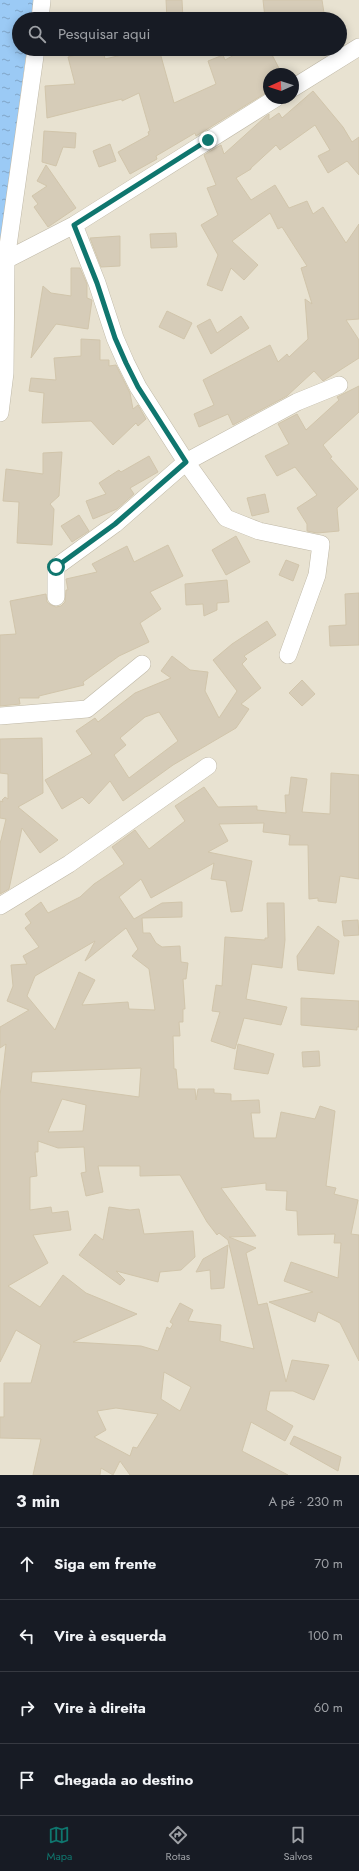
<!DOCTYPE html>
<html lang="pt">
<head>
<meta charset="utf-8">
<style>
	body { margin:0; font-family:Jost,sans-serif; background:#242831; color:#f1f3f6 }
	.compass { position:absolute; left:263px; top:68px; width:36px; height:36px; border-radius:50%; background:#171b24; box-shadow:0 2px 10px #0003; rotate:267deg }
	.stop { position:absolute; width:12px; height:12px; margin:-9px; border:3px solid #0f766e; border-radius:50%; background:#fff }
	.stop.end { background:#0f766e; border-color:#fff; box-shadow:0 1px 4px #0008 }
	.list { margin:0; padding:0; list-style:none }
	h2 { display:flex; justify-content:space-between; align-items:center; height:52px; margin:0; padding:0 16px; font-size:17px }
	h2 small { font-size:13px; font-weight:400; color:#9ea1a6 }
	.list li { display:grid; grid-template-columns:26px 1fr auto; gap:12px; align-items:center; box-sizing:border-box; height:72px; padding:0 16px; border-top:1px solid #363941 }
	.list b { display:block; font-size:15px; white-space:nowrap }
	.list em { font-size:13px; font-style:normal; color:#9ea1a6 }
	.icon { flex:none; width:22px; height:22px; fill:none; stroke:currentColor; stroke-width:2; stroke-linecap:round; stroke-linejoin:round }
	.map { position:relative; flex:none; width:359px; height:1475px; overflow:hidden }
	.search { position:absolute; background:#171b24; box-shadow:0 2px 10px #0003; left:12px; right:12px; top:12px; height:44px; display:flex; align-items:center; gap:10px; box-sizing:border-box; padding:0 14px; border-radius:22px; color:#9ea1a6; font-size:15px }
	.sheet { height:340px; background:#171b24 }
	nav { display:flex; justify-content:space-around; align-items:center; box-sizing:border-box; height:56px; border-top:1px solid #363941; background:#171b24; font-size:11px; color:#9ea1a6 }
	nav a { display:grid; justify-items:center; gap:2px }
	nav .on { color:#0f766e }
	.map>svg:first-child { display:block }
</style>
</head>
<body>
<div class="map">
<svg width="359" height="1475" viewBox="0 0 359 1475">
	<defs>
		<pattern id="water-ripples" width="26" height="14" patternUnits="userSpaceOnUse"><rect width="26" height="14" fill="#9bcaf5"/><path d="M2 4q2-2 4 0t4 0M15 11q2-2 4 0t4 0" fill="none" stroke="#80a5c7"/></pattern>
	</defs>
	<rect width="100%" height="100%" fill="#f3f0e4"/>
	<!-- residential -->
	<path fill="#e8e2d1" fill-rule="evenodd" d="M36 0H359V1475H0V249L29 49H340V19H33ZM269 74H293V98H269Z"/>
	<!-- water -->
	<path fill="url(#water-ripples)" d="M0 0H34L31 19H19V49H27L0 248Z"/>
	<!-- building -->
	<path fill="#d6ccb8" stroke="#d1c5ab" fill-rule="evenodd" d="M166 0H182L183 19H167Z
		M263 0H322L325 19H306L305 15 265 18Z
		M99 49H103L105 59 146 49H159L174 103 216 84 208 61 223 55 225 60 245 49H269L282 74H269V91L196 136 195 133 156 156 157 159 130 174 118 152 149 135 148 132 150 131 139 93 122 101V99L47 118 45 86 75 84 68 57Z
		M313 91 343 127 352 142 359 137V175L347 161 328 173 318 156 330 150 315 125 280 150 276 145 251 168V169L236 178 251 200 275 185 289 208 307 201 313 214 323 207 346 243 359 224V319L346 320 359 340V358L323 381 314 371 287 396 233 425 228 414 199 427 194 414 214 405 203 380 270 345 278 362 287 354 289 357 308 339 305 299 312 304 301 268 307 266 282 227 278 229 270 213 232 241 258 265 244 280 231 268 222 291 207 285 218 255 201 225 218 215 207 188 216 185 204 155 221 145 224 154 265 117 269 114V120L279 113 282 118Z
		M44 131 76 133 75 148 63 147 56 166 42 162Z
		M110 144 116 161 99 167 93 151Z
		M46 165 76 208 48 227 34 207 38 204 32 196 47 186 37 181Z
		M176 233 177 247 151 248 150 234Z
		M120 236V266L101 267 90 238Z
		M71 268H80L87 284V298L92 300 88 329 56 324 31 358 43 286 51 293 71 296Z
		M167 311 192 323 184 339 159 327Z
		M241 316 249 328 211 354 197 326 210 319 217 333Z
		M81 339 100 340V360H109V366L116 365 130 393 133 409 138 405 146 419 138 426 136 423 113 445 91 421 42 423 44 393 29 391 31 378 56 380 54 358 81 356Z
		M359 386V412L323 445 332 457 330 458 358 489 337 508 339 531 317 533 307 531V524L297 508 317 495 295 467 277 476 265 456 289 444 278 424 297 414 306 430 339 400 337 397Z
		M62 452 59 496 50 504 54 509 52 545 17 543 19 502 3 501 6 469 43 474V453Z
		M149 456 158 472 130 488 134 494 117 509 93 519 86 501 106 494 99 483 119 470 121 472Z
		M265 494 269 512 252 516 247 498Z
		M79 515 89 531 72 542 61 526Z
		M236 536 250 562 226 575 212 550Z
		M168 545 183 576 150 592 161 609 140 623 149 642 119 656 83 682 84 685 39 696V698H19L20 704 0 706V635L16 634 10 601 46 594 47 602 51 605 56 607 61 606 65 602 66 590H68L66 579 97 572 92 564 127 546 134 562Z
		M286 560 299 565 293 581 279 575Z
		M227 580 229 602 217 603V610L204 616 203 604 186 605 185 584Z
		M359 593V645L330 646 329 626 346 625 345 594Z
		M267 621 276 635 244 656 247 659 242 664 261 688 241 704 249 709 236 728 173 765 123 801 110 781 89 804 82 797 62 809 45 780 92 754 76 731 95 718 98 722 135 693 171 678 161 671 172 656 190 670 208 672 205 691 219 718 237 691 213 660 232 644ZM159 712 178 741 129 778 114 755 126 745 120 738 145 717Z
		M302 680 315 694 302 706 289 693Z
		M42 738 43 793 18 807 58 840 40 853 22 828 9 889 0 894V844L6 819 0 818V801L3 802 2 800 5 797 8 799V774L0 773V739Z
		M331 773 359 775V879L340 876 336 903 318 901V898L309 899 308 845H289L290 835 263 832 264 823 219 824 228 841 208 852 252 861 242 911 231 912 226 881 211 879 214 863 151 898 141 879 119 897 134 919 162 903 182 902V917L142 918 143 933H150L156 943 162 947 180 946 181 962 188 963 186 979H183L185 1009H183V1022H179L180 1036H173L174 1069H176L178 1089H195L196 1100 198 1089H214V1093L231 1094V1101L259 1100 260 1113H251L254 1138H276L281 1112 315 1119 320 1106 335 1111 326 1186 336 1188 334 1194 358 1200 351 1234 359 1235V1361L340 1323 318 1312 315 1322 269 1302 313 1292 284 1281 291 1262 338 1278 341 1243H334L335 1234 298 1235 297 1211 286 1210 287 1191 266 1190V1183L221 1188 256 1236 229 1237 256 1248 246 1253 258 1305 267 1303 286 1382 292 1360 329 1365 314 1400 293 1391H270L266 1410 293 1426 285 1441 251 1422 242 1451 288 1475H130L120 1461 113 1475 101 1468 100 1475H33L41 1439 0 1438V1417H4V1383H31L41 1345 16 1330 0 1362V1096L6 1044 0 1048V1027L29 1010 7 1001 13 986 11 965 27 964 23 956 39 947 25 928 31 923 25 914 41 902 48 913 80 897 94 884 124 864 112 847 135 830 149 849 185 821 175 806 204 787 218 807 257 806V810L286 813 285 795H289L291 777 307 779 302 812 330 814ZM126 928 138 949 132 956 149 969 155 1010 129 1009 128 1002 82 1005 95 980 79 972 55 1030 27 996 35 976 95 941 85 961ZM141 1068 139 1097 31 1082 32 1072ZM62 1099 86 1105 83 1131 48 1132ZM38 1141 58 1148 84 1147 86 1172 81 1173 86 1196 103 1192 98 1166H140V1176L180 1175 207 1222 217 1235 219 1233 228 1240 254 1349 220 1341 221 1325 188 1321 193 1310 180 1303 170 1322 173 1324 170 1329 167 1327 158 1351 141 1346 73 1342 137 1314 86 1293 63 1275 40 1307 8 1286 48 1263 33 1235 71 1230 68 1211 52 1213 51 1207 30 1210V1177L37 1176 35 1152H38ZM164 1372 191 1387 180 1411 161 1399ZM116 1408 158 1414 137 1448 133 1447 130 1456 94 1437 106 1430 97 1411Z
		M267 903H284L285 940 282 968 252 964 246 999 287 1007 281 1025 244 1018 235 1049 211 1041 220 1012 212 1011 216 985 222 986 225 937 265 940V938H268Z
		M358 920 359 935 344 936 342 921Z
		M318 926 339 941 334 974 298 970 297 956Z
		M301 998 359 1001V1027H357V1030L301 1025Z
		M238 1044 274 1054 268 1074 234 1069Z
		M319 1051 320 1066 303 1067 302 1052Z
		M109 1207 130 1210 139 1209 144 1234 193 1231 195 1257 181 1270 160 1272 158 1282 116 1271 125 1280 120 1285 79 1255 95 1234 103 1240Z
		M228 1245 224 1288 211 1289 210 1270 196 1272 203 1259Z
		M294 1436 341 1457 338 1471 290 1444Z"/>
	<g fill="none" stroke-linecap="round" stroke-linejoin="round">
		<defs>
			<path id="minor" d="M40 19 42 0
				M293 88 359 47
				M74 225 97 283 115 338 126 363 138 387 186 462 226 518 259 531 321 544 317 575 288 655
				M6 260 74 225 276 98
				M0 413 5 373 6 260 36 49
				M56 597V567L115 524 186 462 297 402 339 385
				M0 716 87 709 142 664
				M0 906 69 864 208 766"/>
		</defs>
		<!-- minor casing -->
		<use href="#minor" stroke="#bfb8a6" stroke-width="18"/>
		<!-- minor -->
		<use href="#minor" stroke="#fff" stroke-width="17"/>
	</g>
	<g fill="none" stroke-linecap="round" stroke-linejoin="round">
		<!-- route -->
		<path stroke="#0f766e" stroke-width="5" d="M56 567 115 524 186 462 138 387 126 363 115 338 97 283 74 225 208 140"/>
	</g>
</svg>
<svg class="compass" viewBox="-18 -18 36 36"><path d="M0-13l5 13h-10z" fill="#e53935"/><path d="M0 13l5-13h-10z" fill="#9ea1a6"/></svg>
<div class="stop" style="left:56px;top:567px"></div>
<div class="stop end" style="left:208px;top:140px"></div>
<div class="search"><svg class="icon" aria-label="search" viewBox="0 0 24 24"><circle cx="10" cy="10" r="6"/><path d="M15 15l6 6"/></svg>Pesquisar aqui</div>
</div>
<section class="sheet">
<h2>3 min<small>A pé · 230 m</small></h2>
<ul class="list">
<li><svg class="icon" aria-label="ahead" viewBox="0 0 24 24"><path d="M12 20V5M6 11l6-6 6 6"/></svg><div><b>Siga em frente</b></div><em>70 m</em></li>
<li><svg class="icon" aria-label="left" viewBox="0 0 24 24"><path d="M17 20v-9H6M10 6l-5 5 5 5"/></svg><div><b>Vire à esquerda</b></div><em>100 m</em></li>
<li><svg class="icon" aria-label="right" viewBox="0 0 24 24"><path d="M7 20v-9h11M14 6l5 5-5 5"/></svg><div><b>Vire à direita</b></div><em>60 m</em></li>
<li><svg class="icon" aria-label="arrive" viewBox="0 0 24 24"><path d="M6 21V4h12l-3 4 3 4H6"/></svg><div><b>Chegada ao destino</b></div></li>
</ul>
</section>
<nav>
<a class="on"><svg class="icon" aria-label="map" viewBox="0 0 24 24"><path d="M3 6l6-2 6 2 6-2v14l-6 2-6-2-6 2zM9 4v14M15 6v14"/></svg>Mapa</a>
<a><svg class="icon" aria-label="directions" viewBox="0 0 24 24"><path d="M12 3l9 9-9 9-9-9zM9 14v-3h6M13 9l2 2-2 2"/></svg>Rotas</a>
<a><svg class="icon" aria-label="saved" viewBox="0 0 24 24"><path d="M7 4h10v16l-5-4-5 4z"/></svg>Salvos</a>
</nav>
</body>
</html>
